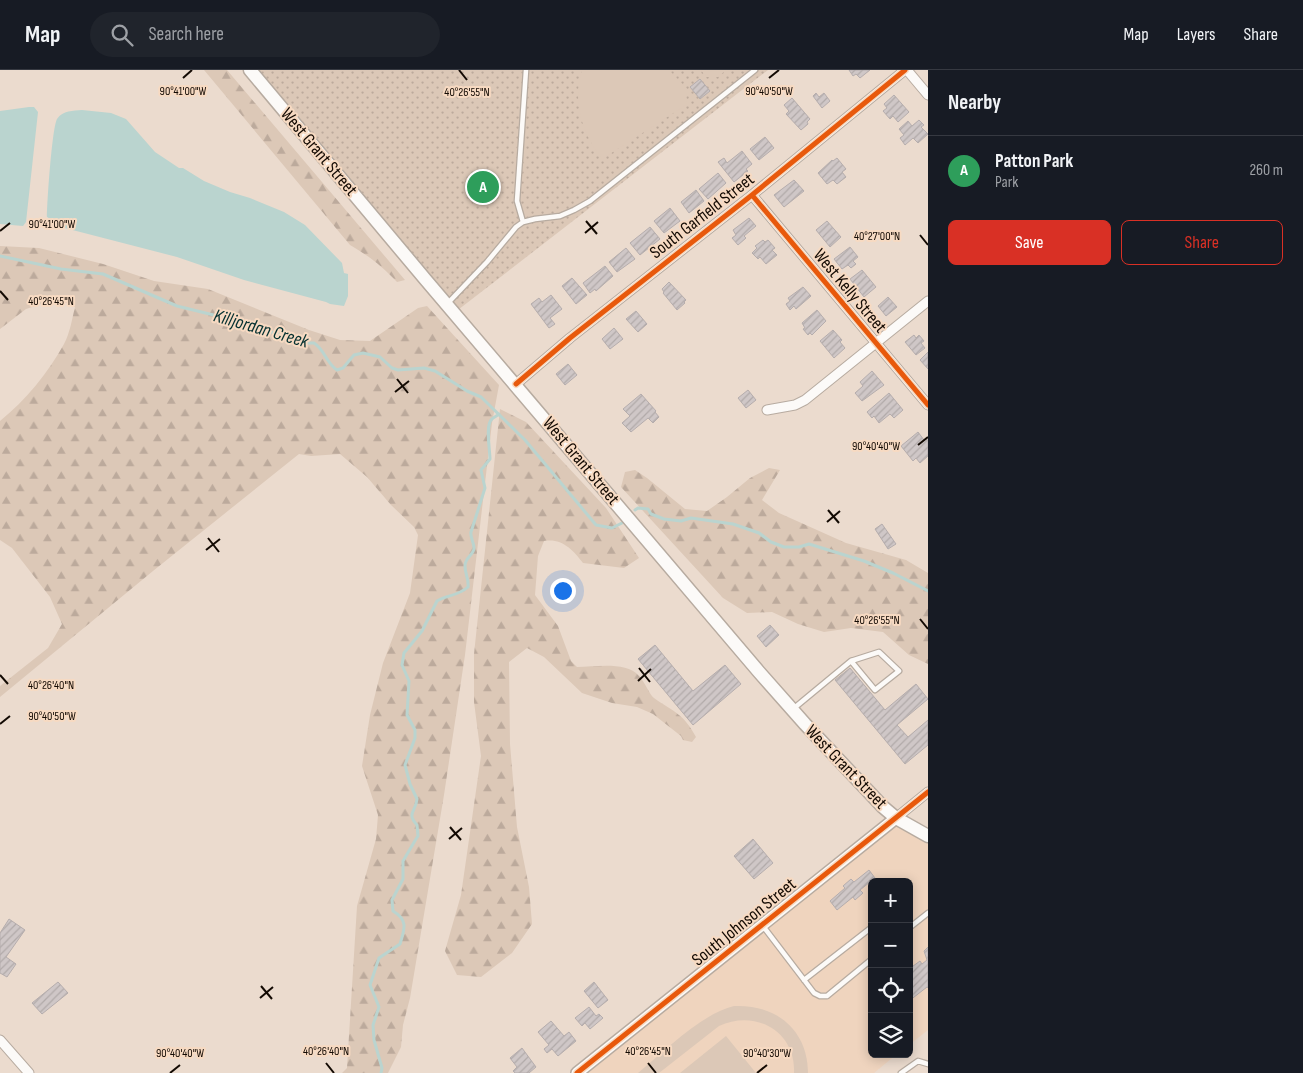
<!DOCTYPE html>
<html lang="en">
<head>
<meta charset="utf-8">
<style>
	body { margin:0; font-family:"Sofia Sans Condensed",sans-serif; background:#20242c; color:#f1f3f6 }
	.controls { position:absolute; right:15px; bottom:15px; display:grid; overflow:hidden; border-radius:8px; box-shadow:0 2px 12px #0003 }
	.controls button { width:45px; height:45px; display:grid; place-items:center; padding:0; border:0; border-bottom:1px solid #363941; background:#171b24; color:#f1f3f6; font:25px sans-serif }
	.you { position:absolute; left:562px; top:520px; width:18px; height:18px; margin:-12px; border:4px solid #fff; border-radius:50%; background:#1a73e8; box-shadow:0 0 0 8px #1a73e833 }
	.badge { display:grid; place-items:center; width:32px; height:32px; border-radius:50%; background:#d93025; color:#fff; font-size:16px; font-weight:700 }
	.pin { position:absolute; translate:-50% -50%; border:2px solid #fff; box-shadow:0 1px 5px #0006 }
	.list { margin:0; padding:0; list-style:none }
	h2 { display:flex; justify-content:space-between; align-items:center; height:65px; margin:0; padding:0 20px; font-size:21px }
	h2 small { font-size:16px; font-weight:400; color:#9ea1a6 }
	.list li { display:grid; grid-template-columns:32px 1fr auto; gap:15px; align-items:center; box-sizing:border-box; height:70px; padding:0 20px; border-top:1px solid #363941 }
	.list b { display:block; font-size:19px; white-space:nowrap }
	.list p { margin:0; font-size:16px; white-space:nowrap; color:#9ea1a6 }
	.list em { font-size:16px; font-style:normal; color:#9ea1a6 }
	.actions { display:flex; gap:10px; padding:15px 20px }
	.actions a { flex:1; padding:11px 0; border:1px solid #d93025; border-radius:8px; text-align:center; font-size:18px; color:#d93025 }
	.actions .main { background:#d93025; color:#fff }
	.icon { flex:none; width:28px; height:28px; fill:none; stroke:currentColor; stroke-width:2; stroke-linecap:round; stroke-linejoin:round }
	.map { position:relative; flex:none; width:928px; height:1003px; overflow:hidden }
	header { display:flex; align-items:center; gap:30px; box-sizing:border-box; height:70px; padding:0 25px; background:#171b24; border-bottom:1px solid #363941 }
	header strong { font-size:24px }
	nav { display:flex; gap:28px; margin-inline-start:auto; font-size:18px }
	.search { width:350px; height:45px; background:#20242c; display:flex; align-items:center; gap:12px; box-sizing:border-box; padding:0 18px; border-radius:28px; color:#9ea1a6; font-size:19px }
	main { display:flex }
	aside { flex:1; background:#171b24 }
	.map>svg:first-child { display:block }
</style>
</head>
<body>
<header>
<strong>Map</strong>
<div class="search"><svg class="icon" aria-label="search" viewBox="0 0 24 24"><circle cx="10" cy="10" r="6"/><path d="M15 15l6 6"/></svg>Search here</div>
<nav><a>Map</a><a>Layers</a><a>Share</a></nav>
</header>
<main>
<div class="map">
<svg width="928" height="1003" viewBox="0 0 928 1003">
	<defs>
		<pattern id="forest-firs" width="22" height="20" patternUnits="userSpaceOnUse" patternTransform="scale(1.25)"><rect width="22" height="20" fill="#dcc8b7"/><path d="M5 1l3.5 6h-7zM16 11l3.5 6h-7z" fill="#bcaa9c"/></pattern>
		<pattern id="park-dots" width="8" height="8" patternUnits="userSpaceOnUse" patternTransform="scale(1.25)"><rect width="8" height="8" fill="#dcc8b7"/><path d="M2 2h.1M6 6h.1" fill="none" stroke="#bcaa9c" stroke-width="1.8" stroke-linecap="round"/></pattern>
		<pattern id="building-hatch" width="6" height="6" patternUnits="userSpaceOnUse" patternTransform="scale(1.25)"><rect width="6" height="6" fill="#cfc7c7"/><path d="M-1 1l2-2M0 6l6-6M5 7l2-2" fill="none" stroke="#b1aaa9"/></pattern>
	</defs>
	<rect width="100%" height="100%" fill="#ebdbce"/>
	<!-- built -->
	<path fill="#efd4be" d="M896 748 928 766V960L909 975V812H872V984H897L874 1003H577Z"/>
	<!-- forest -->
	<path fill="url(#forest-firs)" d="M204 0H227L405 210 397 212C383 197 369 186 350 175Z
		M0 176 39 178 103 194 154 211 208 219 309 260 340 270 370 271 418 238 427 236 499 315 492 353 465 585 444 725 410 928 403 955 401 977 388 1003H342L347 998 357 836 376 769 378 745 362 696 370 645 383 593 410 523 418 465 414 457 391 435 367 407 340 384 311 386 299 384 153 501 0 627V616L48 578 62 554 50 527 12 478 0 470V351C26 330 48 303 64 274 70 263 72 249 75 237L57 229 26 239 0 259Z
		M500 339 526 352 606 438 639 488 624 498 583 493C573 480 562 468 544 471L538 486 535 525 558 556 571 591 577 597C596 597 626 591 639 606 645 612 649 624 654 628 675 643 683 643 696 667L692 672 683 670 681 666 653 644 637 637 612 633 582 623 544 587 527 578 509 592 510 674 517 757 529 817 532 854 512 883 481 907 457 905 445 881 461 825 481 686 474 632V584Z
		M769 398 780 400 762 430 779 443 846 473 906 490 928 503V594L909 585 883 562 851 558 824 562 798 554 772 542 747 543 723 528 621 417 625 402 635 400 647 408 685 439 707 441 727 427 750 408Z"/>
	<!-- park -->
	<path fill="url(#park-dots)" d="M250 0H768L454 243Z"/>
	<!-- pitch -->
	<path fill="#dcc8b7" d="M582 0H669L687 19 686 35 602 89C582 63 572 32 582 0Z
		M701 0H726L718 7H706Z
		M734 936C776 934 808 960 808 1003H794C796 961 755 939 719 956L659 1003H638C665 981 701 944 734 936Z
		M726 966 756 1003H680Z"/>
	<!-- water -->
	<path fill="#bad4cf" d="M29 37H34L38 42 26 152 23 156 0 154V41Z
		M82 40 111 43 126 49 155 82 179 98H183L204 111 230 122 250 128 284 142 305 155 342 193 344 203 348 204V226L344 236 330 234 326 232 244 210 177 187 57 156 54 151 47 147C47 133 52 58 57 49 63 40 73 41 82 40Z"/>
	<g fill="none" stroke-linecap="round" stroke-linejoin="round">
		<!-- stream -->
		<path stroke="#bad4cf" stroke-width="3" d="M0 186 61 199 103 204 177 236 246 253 302 273H314C325 280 326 293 337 300L343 298 354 285 363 283 380 287 392 298 398 300 424 298 435 301 467 321 481 327 525 370 596 455 612 458 622 453
			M635 440 638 438 648 439 651 444 664 449 681 451 691 448 733 454 759 463 771 472 784 477H799L809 474 864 491 893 503 928 521
			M381 1003 382 998 374 970 373 955 379 937 370 915 379 888 400 874C405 858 408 850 393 841L392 830 403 809V791L416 769 418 766 417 755C406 743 416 742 417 729L410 714 405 695 415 668V660L407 645 409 611 402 595 404 583 422 561 437 531C447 525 458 526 468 517 469 509 465 504 465 496 465 487 474 485 474 478 474 472 470 468 471 462L485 418 481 400 490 389C490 381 485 354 492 349 494 347 497 346 499 344"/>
	</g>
	<!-- building -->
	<path fill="url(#building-hatch)" stroke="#b5adad" d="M849 0H870L860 8 856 4 853 6Z
		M700 9 710 21 700 29 690 17Z
		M816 23 819 27 824 23 830 31 822 38 813 26Z
		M894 25 909 42 898 52 893 46 890 49 883 41 887 38 884 34Z
		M792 28 810 49 807 52 808 54 801 60 786 44 789 41 784 35Z
		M919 50 924 55 921 57 928 64 918 73 913 68 905 75 900 68 904 65 899 59 908 51 912 56Z
		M765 67 774 78 759 90 750 79Z
		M742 81 752 94 746 99 748 101 734 112 718 92 724 88 727 93Z
		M837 88 846 99 842 102 846 107 837 114 833 110 827 114 818 103 832 90 833 91Z
		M718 103 726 113 708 129 699 119Z
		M794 110 804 121 784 137 774 125Z
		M696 120 704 131 689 143 681 132Z
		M670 138 680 151 664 163 654 151Z
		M749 148 756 156 744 166 746 168 738 175 732 168 736 165 733 160Z
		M827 151 841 167 830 177 816 160Z
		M650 157 660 169 640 185 630 173Z
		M763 170 765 172 768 170 775 178 772 180 777 185 766 194 760 187 758 189 752 183 757 178 755 176Z
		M850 177 858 187 853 191 856 194 851 198 848 195 842 199 834 189Z
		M626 178 635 189 617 202 609 192Z
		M605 196 613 206 596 221 595 219 590 223 583 213Z
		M862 200 876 217 864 227 850 209Z
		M572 208 587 225 576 234 562 216Z
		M669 212 686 230 684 232 685 233 677 240 663 223 664 222 662 219Z
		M803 217 811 226 796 239 794 236 790 240 786 234 790 231 788 228Z
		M551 225 562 239 550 248 555 254 549 258 531 234 539 228 542 232Z
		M888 227 897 237 886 246 878 236Z
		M817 240 826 251 812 265 810 263 808 265 803 259 805 258 802 253Z
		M636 241 647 254 638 262 626 249Z
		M614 258 623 269 610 279 602 269Z
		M833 260 842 270 840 272 845 278 834 288 820 271Z
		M914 265 916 268 919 265 924 271 921 273 925 278 916 285 905 272Z
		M928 282V299L920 290Z
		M568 294 577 305 565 315 556 304Z
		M872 301 884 315 862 331 855 323 863 316 860 312Z
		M748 320 756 330 746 338 738 328Z
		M889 323 903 340 894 348 890 344 879 353 874 346 872 348 867 342Z
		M641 324 656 341 655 342 659 347 653 353 648 348 631 362 622 353 630 346 623 339Z
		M918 362 924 370 926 368 928 371V386L920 393 916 388 913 391 901 376Z
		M882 454 896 474 888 479 875 459Z
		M770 555 779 565 766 577 757 566Z
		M655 575 693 621 725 595 741 614 693 655 638 589Z
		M850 598 885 640 916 614 928 629 897 655 908 667 928 650V675L905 694 835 610Z
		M753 769 773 793 754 809 734 786Z
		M869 800 875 808 860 820 863 823 855 830 853 827 837 840 830 831 845 818 843 816 851 809 854 812Z
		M9 849 25 860 6 887 16 894 7 907 0 903V863Z
		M928 877V918L927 917 909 931V899L920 891 922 894 927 890 924 881Z
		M58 912 68 923 42 944 32 933Z
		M594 912 608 930 598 938 584 921Z
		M589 937 596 946 599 944 603 948 590 959 585 953 582 956 575 948Z
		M551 951 564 966 569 962 576 971 558 986 552 979 547 983 544 979 549 975 538 962Z
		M522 978 536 997 529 1003H515L513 1001 517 997 510 988Z"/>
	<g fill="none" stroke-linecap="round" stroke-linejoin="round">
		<defs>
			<path id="service" d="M523 152 517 131 526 0
				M448 233 487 192 516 157 523 152 535 149 560 146 574 140 590 131 755 0
				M793 639 851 591 879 582 899 601 875 620 851 591
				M763 856 814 923 820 926H827L872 889
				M909 858 928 843
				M804 910 872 857
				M901 1003 918 991 928 994"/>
			<path id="minor" d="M907 0 928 25
				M752 125 928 335
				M516 314 570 268 752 125 905 0
				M767 340 795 335 805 330 928 231
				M896 748 928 722
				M0 970 29 1003"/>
			<path id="tertiary" d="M577 1003 896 748"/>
			<path id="secondary" d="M250 0 425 209 759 602 805 654 883 737 896 748 928 766"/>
		</defs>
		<!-- service casing -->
		<use href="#service" stroke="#b7aba0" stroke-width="7"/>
		<!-- minor casing -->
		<use href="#minor" stroke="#b7aba0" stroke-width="11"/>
		<!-- tertiary casing -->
		<use href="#tertiary" stroke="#b7aba0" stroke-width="14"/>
		<!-- secondary casing -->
		<use href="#secondary" stroke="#b7aba0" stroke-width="15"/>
		<!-- service -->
		<use href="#service" stroke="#fcfaf8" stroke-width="4.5"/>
		<!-- minor -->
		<use href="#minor" stroke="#fcfaf8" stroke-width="9"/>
		<!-- tertiary -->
		<use href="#tertiary" stroke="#fcfaf8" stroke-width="11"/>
		<!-- secondary -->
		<use href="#secondary" stroke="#fcfaf8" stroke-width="12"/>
		<defs>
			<path id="cycleway" d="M752 125 928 335
				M516 314 570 268 752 125 905 0
				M577 1003 928 722"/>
		</defs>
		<!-- cycleway casing -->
		<use href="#cycleway" stroke="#f7dac2" stroke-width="8"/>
		<!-- cycleway -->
		<use href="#cycleway" stroke="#e8590c" stroke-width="5"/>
	</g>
	<!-- ticks -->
	<path fill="none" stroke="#130a03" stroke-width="2" d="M459 0 467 10M183 8 192 0M769 8 779 0M586 151 597 164M0 161 10 153M585 163 598 152M920 165 928 175M0 221 8 230M397 309 408 323M395 322 409 311M918 375 928 367M828 440 839 453M827 452 840 441M208 468 219 482M206 480 220 469M920 549 928 559M639 598 650 612M0 605 8 614M638 611 651 599M0 654 10 646M450 757 461 770M449 769 462 758M261 916 272 929M260 928 273 917M326 993 334 1003M648 993 656 1003M170 1003 180 995M757 1003 767 995"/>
	<g text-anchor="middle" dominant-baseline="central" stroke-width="4" stroke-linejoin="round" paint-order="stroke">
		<!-- street labels -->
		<g font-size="18" fill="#130a03" stroke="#f7dac2">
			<text transform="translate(319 82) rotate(50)">West Grant Street</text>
			<text transform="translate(702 146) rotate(-38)">South Garfield Street</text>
			<text transform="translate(850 221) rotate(50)">West Kelly Street</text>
			<text transform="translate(581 391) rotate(50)">West Grant Street</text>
			<text transform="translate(846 697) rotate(46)">West Grant Street</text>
			<text transform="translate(744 852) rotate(-39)">South Johnson Street</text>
		</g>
		<!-- water labels -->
		<g font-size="19" font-style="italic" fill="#043030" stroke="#f7dac2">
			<text transform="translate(261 259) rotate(16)">Killjordan Creek</text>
		</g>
	</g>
	<g font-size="12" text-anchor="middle" fill="#130a03" stroke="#f7dac2" stroke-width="4" stroke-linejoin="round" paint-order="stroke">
		<text x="183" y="25">90°41'00"W</text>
		<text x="769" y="25">90°40'50"W</text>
		<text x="467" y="26">40°26'55"N</text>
		<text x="52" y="158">90°41'00"W</text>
		<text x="877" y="170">40°27'00"N</text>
		<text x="51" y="235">40°26'45"N</text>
		<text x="876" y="380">90°40'40"W</text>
		<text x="877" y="554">40°26'55"N</text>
		<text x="51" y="619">40°26'40"N</text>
		<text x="52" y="650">90°40'50"W</text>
		<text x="326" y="985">40°26'40"N</text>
		<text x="648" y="985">40°26'45"N</text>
		<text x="180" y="987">90°40'40"W</text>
		<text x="767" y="987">90°40'30"W</text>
	</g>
</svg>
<div class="controls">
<button>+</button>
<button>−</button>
<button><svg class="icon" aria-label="locate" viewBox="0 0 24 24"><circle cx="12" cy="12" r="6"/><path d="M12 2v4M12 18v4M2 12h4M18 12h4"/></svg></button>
<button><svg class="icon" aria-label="layers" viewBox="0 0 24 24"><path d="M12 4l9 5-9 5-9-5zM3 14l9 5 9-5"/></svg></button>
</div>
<div class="you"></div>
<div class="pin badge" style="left:483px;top:117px;background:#2e9e5b">A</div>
</div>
<aside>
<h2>Nearby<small></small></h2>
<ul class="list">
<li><span class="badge" style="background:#2e9e5b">A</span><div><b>Patton Park</b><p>Park</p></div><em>260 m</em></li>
</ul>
<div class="actions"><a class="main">Save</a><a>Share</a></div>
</aside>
</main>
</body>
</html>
